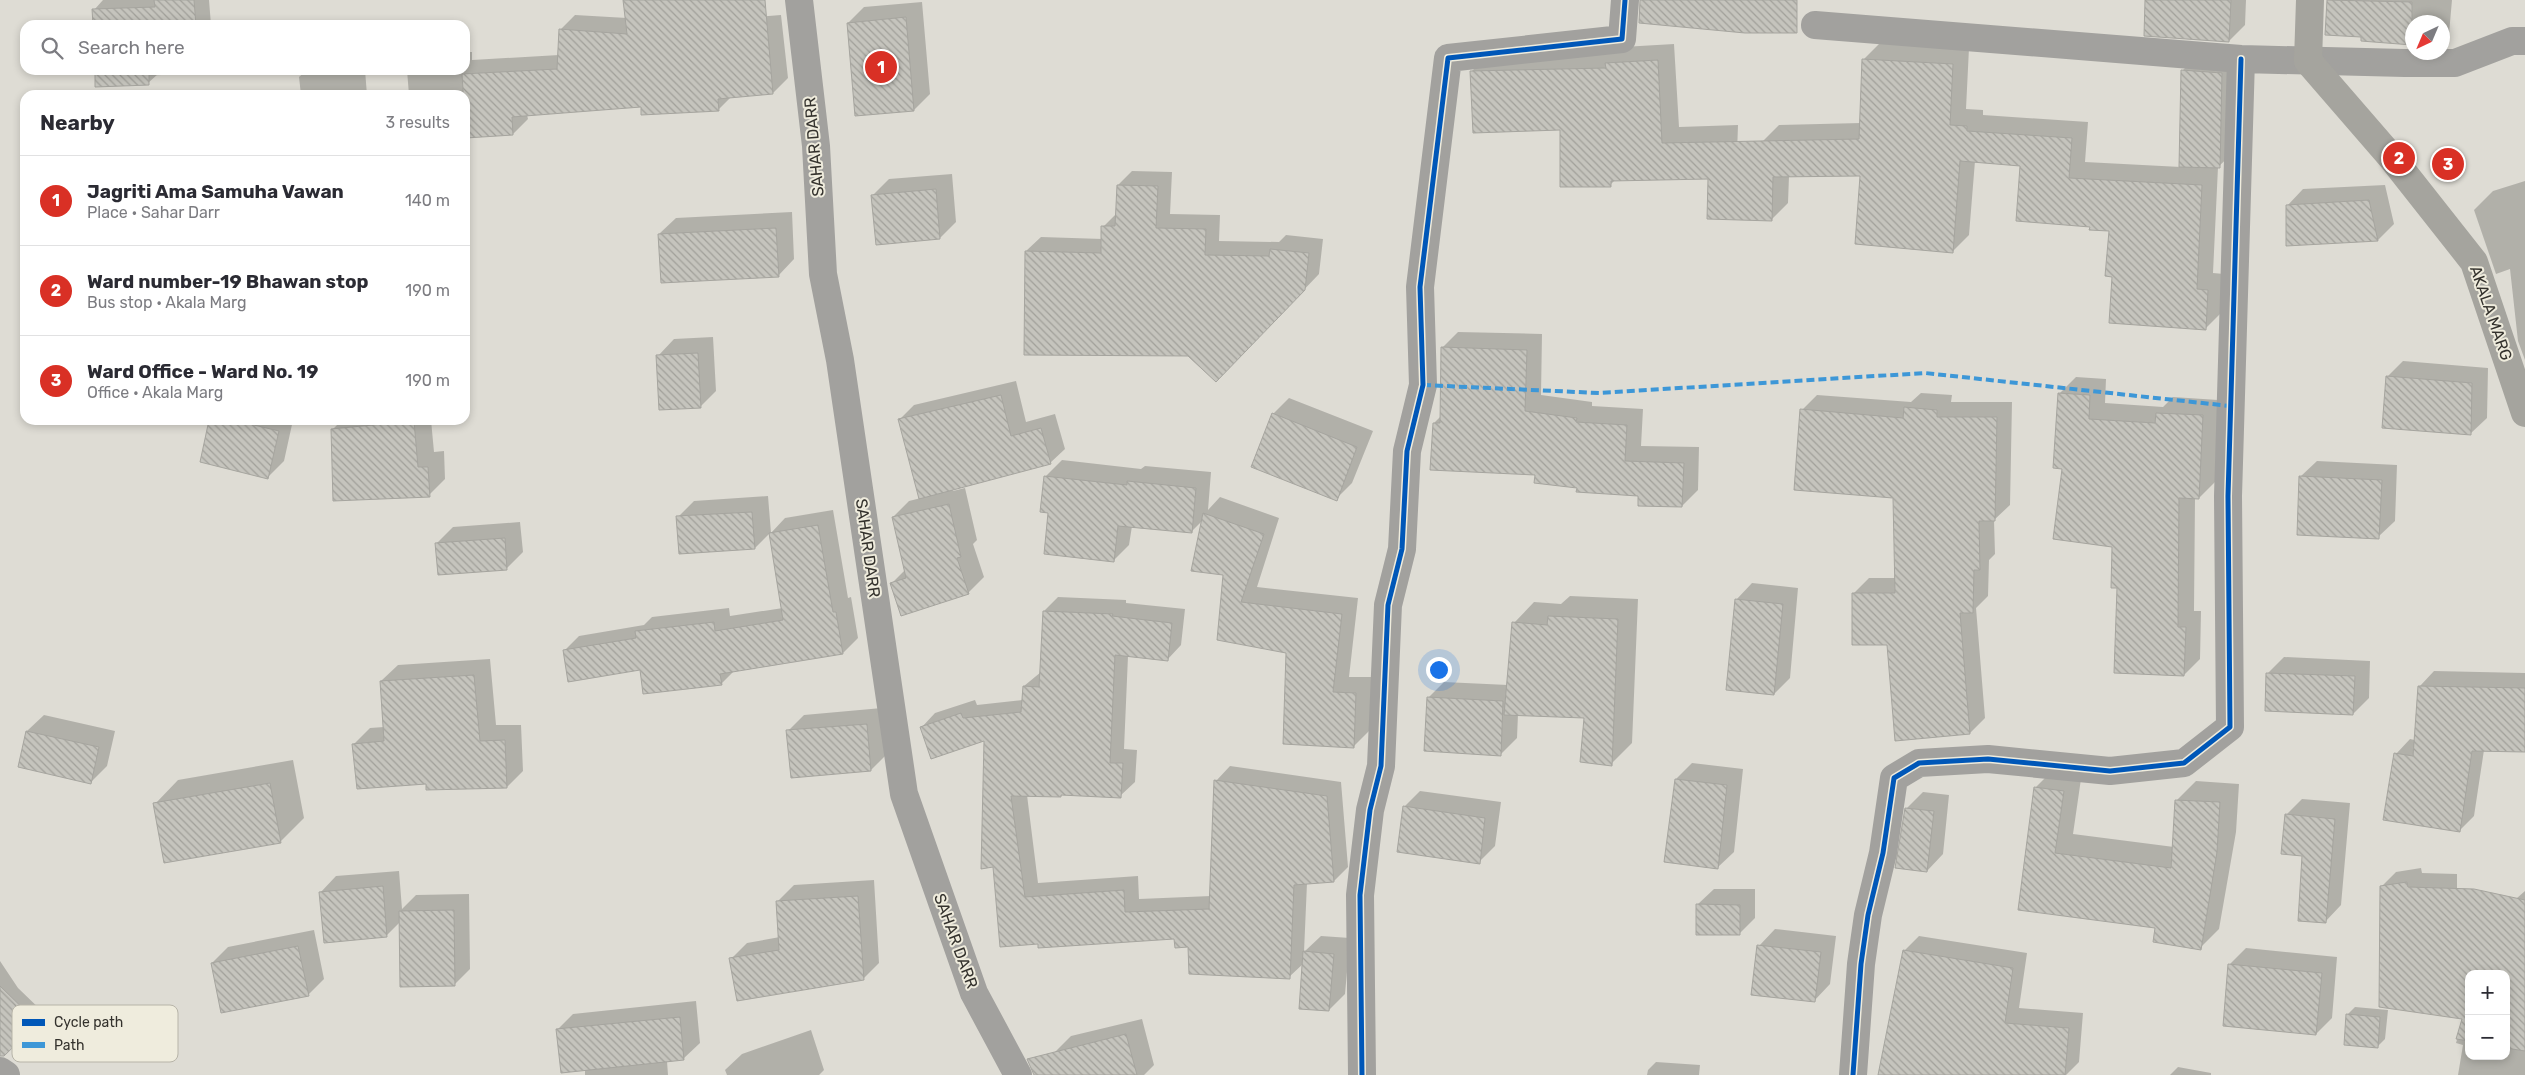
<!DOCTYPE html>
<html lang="en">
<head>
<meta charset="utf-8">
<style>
	body { margin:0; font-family:Rubik,sans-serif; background:#f7f7f7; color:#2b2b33 }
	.controls { position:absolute; right:15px; bottom:15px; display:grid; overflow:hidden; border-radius:10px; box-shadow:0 2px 8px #0003 }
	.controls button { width:45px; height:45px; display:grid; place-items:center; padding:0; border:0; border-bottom:1px solid #e1e1e2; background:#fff; color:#2b2b33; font:25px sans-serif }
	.compass { position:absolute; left:2405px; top:15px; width:45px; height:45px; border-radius:50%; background:#fff; box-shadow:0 2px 8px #0003; rotate:224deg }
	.you { position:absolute; left:1438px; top:669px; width:18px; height:18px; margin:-12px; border:4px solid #fff; border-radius:50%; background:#1a73e8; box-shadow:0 0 0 8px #1a73e833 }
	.badge { display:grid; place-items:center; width:32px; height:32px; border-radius:50%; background:#d93025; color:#fff; font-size:16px; font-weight:700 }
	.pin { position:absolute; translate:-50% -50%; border:2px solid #fff; box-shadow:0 1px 5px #0006 }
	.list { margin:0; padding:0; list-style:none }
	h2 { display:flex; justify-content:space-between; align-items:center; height:65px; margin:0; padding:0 20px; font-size:21px }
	h2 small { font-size:16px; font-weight:400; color:#7c7c81 }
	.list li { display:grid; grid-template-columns:32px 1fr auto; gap:15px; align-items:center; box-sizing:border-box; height:90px; padding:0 20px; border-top:1px solid #e1e1e2 }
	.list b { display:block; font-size:19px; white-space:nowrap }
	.list p { margin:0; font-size:16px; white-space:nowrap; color:#7c7c81 }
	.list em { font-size:16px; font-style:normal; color:#7c7c81 }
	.icon { flex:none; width:28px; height:28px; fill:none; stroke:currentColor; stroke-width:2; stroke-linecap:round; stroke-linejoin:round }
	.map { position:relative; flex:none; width:2525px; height:1075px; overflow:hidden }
	.search { position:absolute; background:#fff; box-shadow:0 2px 8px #0003; left:20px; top:20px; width:450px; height:55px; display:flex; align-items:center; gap:12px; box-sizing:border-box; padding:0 18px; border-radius:15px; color:#7c7c81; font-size:19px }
	.panel { position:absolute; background:#fff; box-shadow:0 2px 8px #0003; left:20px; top:90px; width:450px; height:335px; border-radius:15px }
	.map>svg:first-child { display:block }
</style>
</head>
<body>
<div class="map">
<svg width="2525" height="1075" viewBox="0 0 2525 1075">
	<defs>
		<pattern id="building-back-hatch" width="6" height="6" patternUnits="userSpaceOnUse" patternTransform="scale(1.25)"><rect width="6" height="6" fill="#c5c4bd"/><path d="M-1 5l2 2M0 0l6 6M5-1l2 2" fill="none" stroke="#a1a09a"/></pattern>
	</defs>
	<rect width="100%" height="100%" fill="#dedcd4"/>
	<!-- shadow -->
	<path fill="#0003" d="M103 0H209L211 25H94V10Z
		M625 0H761L730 19 781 15 788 78 773 93 731 97 718 110 642 106 527 115 528 119 513 134 465 132V95H409L407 70H465V52H472V60L559 55 560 30 575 15 627 18Z
		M2147 0H2246L2245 25 2229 41Z
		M2329 0H2452L2449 34 2442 41V22H2412V44L2362 40 2363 36 2327 34Z
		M922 2 930 94 914 110 848 23 864 7Z
		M1880 43 1969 48 1966 109 1983 110V115L2088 122 2085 162 2181 167 2183 70 2199 54 2238 57 2235 151 2218 167 2213 273 2224 274 2222 312 2206 328 2113 275 2110 230 2091 226 2021 165 1975 161 1969 235 1952 252 1862 174 1789 176 1788 203 1771 220 1709 177 1616 179 1610 185 1561 128 1471 72 1488 55 1674 44 1679 127 1738 125 1737 154 1763 141 1779 125 1861 123 1863 60Z
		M96 70H200L197 72 158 74 148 83Z
		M307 70H365L367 95H301L299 77Z
		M1132 171 1172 172 1170 214 1220 215 1219 241 1279 242 1286 235 1323 239 1319 274 1231 366 1189 355 1026 251 1041 237 1103 239V227L1117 213 1118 185Z
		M952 174 956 222 940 238 872 196 889 179Z
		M2525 181V360L2518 341 2510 269 2496 274 2474 210 2493 191Z
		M2385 185 2394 224 2378 240 2287 206 2303 189Z
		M792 212 794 259 778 276 659 234 676 218Z
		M1458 332 1542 334 1541 395 1592 402V406L1643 409 1641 446 1699 447 1698 490 1682 506 1639 495 1578 487 1536 474 1434 423 1441 416 1442 348Z
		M713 337 716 391 700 407 658 356 674 339Z
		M2403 361 2488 368 2487 418 2470 434 2387 377Z
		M2076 377 2106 379 2105 403 2163 407 2173 397 2218 400 2215 482 2199 498H2195L2194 611H2201L2200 659 2184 675 2118 587 2113 545 2063 468 2060 393Z
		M1016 381 1026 422 1055 414 1065 449 1050 463 952 489 953 491 965 488 977 540 973 544 984 577 968 593 892 583 905 570 893 517 909 501 921 498 900 419 914 405Z
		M1921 393 1952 395 1951 402H2012L2010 505 1994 520 1995 554 1989 560 1988 596 1976 608 1985 718 1970 733 1888 644 1854 593 1869 578H1896L1894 497 1802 410 1817 395 1911 402Z
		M1289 398 1373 431 1352 483 1336 499 1273 414Z
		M211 420H293L284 461 268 477Z
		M342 420H431L434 452 444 451 445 479 429 495 333 429Z
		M1062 460 1141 469 1145 466 1211 472 1208 510 1220 497 1279 518 1257 587 1358 598 1349 677H1372L1370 730 1354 746 1287 652 1219 639 1224 574 1203 520 1191 532 1132 526 1129 545 1113 561 1049 511 1041 510 1046 476Z
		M2317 461 2397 465 2395 521 2378 537 2300 477Z
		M768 496 771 533 785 518 833 510 848 598 851 597 858 638 843 653 735 670 721 684 564 651 579 636 644 625 652 617 729 608 730 616 783 608 770 533 755 548 678 517 694 501Z
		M520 522 523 552 507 568 437 543 453 527Z
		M1752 583 1798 588 1790 678 1774 694 1736 600Z
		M1570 596 1638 599 1632 743 1611 764 1585 717 1518 714 1517 738 1501 754 1428 698 1444 682 1508 685 1514 623 1534 602 1561 604Z
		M1058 597 1126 600V603L1185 609 1181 645 1167 660 1128 656 1124 749 1137 750 1135 782 1120 796 1063 794 1061 796 1027 795 1038 883 1138 876 1139 899 1211 896 1216 781 1230 766 1341 782 1348 867 1334 881 1307 883 1304 952 1321 936 1350 938 1345 994 1329 1010 1304 963 1289 977 1189 946 1176 938 1001 945 985 739 921 728 935 713 975 700 977 705 1023 700 1024 686 1041 672 1044 611Z
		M2284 657 2370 661 2369 698 2353 714 2268 673Z
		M490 659 496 725H521L523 771 507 787 354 744 370 728 384 727 381 681 398 665Z
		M2434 671 2525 673V751L2484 750 2474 816 2459 831 2396 754 2410 739 2415 740 2420 686Z
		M882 708 887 754 871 770 788 731 804 715Z
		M44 715 115 731 107 766 91 782 27 731Z
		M293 760 304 818 280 842 155 804 178 780Z
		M1692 763 1743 769 1734 852 1717 868 1676 779Z
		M2055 768 2082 772 2073 834 2174 847 2177 800 2196 781 2239 784 2236 832 2219 929 2200 948 2157 927 2019 909 2036 787Z
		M1420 791 1501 802 1495 846 1479 862 1404 807Z
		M1923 792 1949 795 1943 854 1927 871 1907 808Z
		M2302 799 2350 803 2341 905 2325 922 2304 855 2286 815Z
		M2421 868 2422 873 2457 874V1000L2381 887 2396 872Z
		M399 871 402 909 416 895 469 894 470 969 454 985 400 922 387 935 325 942 320 893 336 876Z
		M874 880 879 963 863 979 731 959 747 943 780 937 778 901 794 885Z
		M1714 889H1755V918L1739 934 1697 905Z
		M2525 891V1075H2458L2463 1045 2456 1043 2469 999V1056H2506V974H2503L2517 898Z
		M1775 929 1836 936 1830 984 1814 1001 1759 946Z
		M314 930 324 979 308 995 212 963 228 947Z
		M1919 936 2027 953 2019 1008 2083 1013 2079 1062 2066 1075H1879L1904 951Z
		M2246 948 2337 957 2332 1018 2316 1034 2230 964Z
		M0 961 18 988 45 1014 12 1047 0 1035Z
		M696 1001 700 1043 683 1059 667 1061 668 1075H585V1069L557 1030 573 1014Z
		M2355 1007 2388 1010 2385 1039 2377 1047 2347 1015Z
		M1142 1019 1154 1065 1144 1075H1060L1055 1052 1071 1036Z
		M811 1030 824 1070 819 1075H727L725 1070 742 1054Z
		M1656 1062 1700 1065 1699 1075H1647L1648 1070Z
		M2178 1067 2211 1073V1075H2170Z"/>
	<!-- building -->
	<path fill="url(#building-back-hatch)" stroke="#a6a59f" d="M154 0H194L196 25H93L92 9 155 7Z
		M623 0H765L773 94 718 99 719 111 641 115V107L512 117 513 135 466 138 462 74 557 69 559 29 627 34Z
		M1640 0H1797V33H1745L1639 23Z
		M2145 0H2231L2229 42 2144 36Z
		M2327 0 2412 2V45L2361 41V37L2325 35Z
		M906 17 914 111 855 116 847 23Z
		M1862 59 1953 64 1950 125 1967 126V131L2072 138 2069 178 2202 185 2197 289 2208 290 2206 330 2109 323 2112 277 2105 276 2109 231 2089 230 2090 227 2016 221 2020 166 1960 161 1953 253 1855 244 1860 176 1773 177 1772 221 1707 219 1708 179 1611 181V187H1560V130L1473 133 1470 71 1606 68 1605 63 1658 60 1662 143 1859 139Z
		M95 70H198V73L149 75V85L95 87Z
		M2181 70 2222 73 2220 168 2179 167Z
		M1117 185 1158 186 1156 228 1206 229 1205 255 1269 256 1270 249 1309 253 1305 290 1216 382 1188 356 1024 355 1025 251 1101 253V226H1115Z
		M936 189 940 239 876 245 871 195Z
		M2369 200 2378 241 2286 246V205Z
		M776 228 779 277 661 283 658 234Z
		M1441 347 1527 350 1525 411 1577 418 1576 422 1627 425 1625 461 1684 463 1682 507 1638 506V496L1576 492 1577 488 1534 483 1535 475 1430 470 1433 423H1440Z
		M698 353 701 408 659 410 656 355Z
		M2386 376 2472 383 2471 435 2382 428Z
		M2058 393 2090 395 2089 419 2155 423 2156 413 2203 415 2199 499 2179 498 2178 627H2186L2184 676 2114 673 2117 588H2111L2112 547 2053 539 2062 469 2053 468Z
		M1001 395 1011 436 1041 428 1051 464 919 499 898 419Z
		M1904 407 1937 410V417H1997L1995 521H1979L1980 570H1974L1973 613H1960L1970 734 1895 741 1887 645H1852V593H1895L1893 498 1794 490 1800 409 1903 418Z
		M1272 413 1357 447 1337 501 1251 467Z
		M209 420H233L279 431 268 479 200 462Z
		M414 421 418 467H428L430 497 333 501 331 429Z
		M1044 476 1127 485V481L1196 488 1192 533 1118 526 1114 562 1044 554 1048 513 1040 512Z
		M2299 476 2382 480 2379 539 2297 535Z
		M949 504 961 557 957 558 969 594 901 616 890 583 906 578 892 517Z
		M752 512 755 549 679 554 676 516Z
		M1203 513 1264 534 1241 602 1342 614 1333 692 1356 693 1354 748 1283 744 1286 653 1217 640 1223 575 1191 571Z
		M818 525 833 612H836L843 654 720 674 722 685 643 694 640 670 568 682 563 650 636 638 635 631 714 622 715 631 783 620 769 533Z
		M505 538 507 570 438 575 435 543Z
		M1735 599 1783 604 1774 695 1726 690Z
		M1043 611 1113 614 1112 616 1172 623 1168 661 1115 655 1110 763H1123L1121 798 1061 795V797L1011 796 1025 897 1124 890 1125 912 1209 909 1214 780 1327 796 1334 882 1294 885 1290 979 1189 974 1188 947 1175 948 1174 939 1038 948V944L1000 947 993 867 981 869 984 741 931 759 920 727 961 713 963 718 1021 712 1023 686 1039 687Z
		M1548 616 1618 619 1612 766 1580 762 1584 718 1504 715 1512 622 1547 625Z
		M2266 673 2355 676 2353 715 2265 711Z
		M474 675 480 741 505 740 507 788 426 790V784L357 789 352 744 384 741 380 681Z
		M2418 686 2525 688V752L2472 751 2460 832 2383 820 2394 753 2413 756Z
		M1427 697 1503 701 1501 756 1424 751Z
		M867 724 871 771 791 778 786 730Z
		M26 731 99 747 91 784 18 767Z
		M1675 779 1727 785 1718 869 1664 862Z
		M270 783 281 843 164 863 153 803Z
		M2034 787 2064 791 2055 853 2171 868 2175 800 2220 802 2217 852 2201 950 2153 942 2155 928 2018 910Z
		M1403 806 1485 818 1480 864 1397 852Z
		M1905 808 1934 811 1927 872 1895 868Z
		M2285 814 2335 819 2326 923 2298 921 2302 856 2281 854Z
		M2407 882 2408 887 2474 889 2525 900V1051L2506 1048V974H2469V1041L2456 1039 2462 1019 2379 1007 2380 886Z
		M383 886 387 937 324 943 319 892Z
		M858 896 864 980 737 1001 729 958 779 950 776 901Z
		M1696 904 1740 905V935H1696Z
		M454 910 455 986 400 987 399 911Z
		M1757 945 1821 952 1815 1002 1751 995Z
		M298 946 309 996 221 1013 211 963Z
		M1903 950 2013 968 2005 1023 2069 1028 2065 1075H1878Z
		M1303 951 1334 954 1329 1011 1299 1009Z
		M2228 964 2322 973 2316 1035 2223 1026Z
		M0 986 38 1023 4 1056H0Z
		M2346 1014 2380 1017 2378 1048 2344 1045Z
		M680 1017 684 1060 561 1073 556 1029Z
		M1126 1034 1137 1075H1034L1027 1059Z"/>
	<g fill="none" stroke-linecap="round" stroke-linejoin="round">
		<!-- minor -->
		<path stroke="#a2a19e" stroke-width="28" d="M799 0 816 146 823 274 840 360 904 794 974 993 1018 1075
			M1815 25 2241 59 2405 63H2455L2512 41H2525
			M0 1071 6 1075
			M1362 1075 1360 895 1370 810 1381 766 1388 605 1402 549 1407 451 1423 385 1420 287 1448 58 1622 39 1625 0
			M1853 1075 1861 964 1868 915 1883 853 1894 778 1919 763 1988 759 2110 771 2184 763 2230 727 2228 496 2241 59"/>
		<!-- major -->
		<path stroke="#a5a49e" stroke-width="28" d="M2310 0 2308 61 2392 158 2474 262 2525 413"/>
		<!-- quiet -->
		<path stroke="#3d97d7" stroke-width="4" stroke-dasharray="8 4" stroke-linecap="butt" d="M1423 385 1599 393 1925 373 2230 406"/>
		<defs>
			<path id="cycleway" d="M1362 1075 1360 895 1370 810 1381 766 1388 605 1402 549 1407 451 1423 385 1420 287 1448 58 1622 39 1625 0
				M1853 1075 1861 964 1868 915 1883 853 1894 778 1919 763 1988 759 2110 771 2184 763 2230 727 2228 496 2241 59"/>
		</defs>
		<!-- cycleway casing -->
		<use href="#cycleway" stroke="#efecdd" stroke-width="8"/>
		<!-- cycleway -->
		<use href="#cycleway" stroke="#0057b8" stroke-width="5"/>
	</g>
	<g text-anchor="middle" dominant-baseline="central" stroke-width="4" stroke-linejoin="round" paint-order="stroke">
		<!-- street labels -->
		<g font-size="16" fill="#34322d" stroke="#efecdd">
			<text transform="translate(814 147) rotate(-95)">SAHAR DARR</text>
			<text transform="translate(2491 313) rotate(71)">AKALA MARG</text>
			<text transform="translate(868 548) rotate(82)">SAHAR DARR</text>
			<text transform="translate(956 941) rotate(70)">SAHAR DARR</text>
		</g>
	</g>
	<!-- legend -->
	<rect x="12" y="1005" width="166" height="57" rx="8" fill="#efecdd" stroke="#b7b4a8" stroke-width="1"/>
	<rect x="22" y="1019" width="23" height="7" fill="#0057b8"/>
	<rect x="22" y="1042" width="23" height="6" fill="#3d97d7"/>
	<g font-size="14" fill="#34322d">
		<text x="54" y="1027">Cycle path</text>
		<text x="54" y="1050">Path</text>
	</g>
</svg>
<div class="controls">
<button>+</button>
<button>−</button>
</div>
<svg class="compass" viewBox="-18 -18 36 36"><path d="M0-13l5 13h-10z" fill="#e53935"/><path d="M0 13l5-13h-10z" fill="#7c7c81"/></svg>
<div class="you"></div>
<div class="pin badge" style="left:881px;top:67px">1</div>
<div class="pin badge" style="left:2399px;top:158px">2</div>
<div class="pin badge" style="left:2448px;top:164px">3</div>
<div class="search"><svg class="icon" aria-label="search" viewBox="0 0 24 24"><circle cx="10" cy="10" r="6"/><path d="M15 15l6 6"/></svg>Search here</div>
<section class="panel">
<h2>Nearby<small>3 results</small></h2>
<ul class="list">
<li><span class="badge">1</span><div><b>Jagriti Ama Samuha Vawan</b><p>Place · Sahar Darr</p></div><em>140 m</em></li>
<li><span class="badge">2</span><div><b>Ward number-19 Bhawan stop</b><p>Bus stop · Akala Marg</p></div><em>190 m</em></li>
<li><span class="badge">3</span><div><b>Ward Office - Ward No. 19</b><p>Office · Akala Marg</p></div><em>190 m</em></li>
</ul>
</section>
</div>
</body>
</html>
